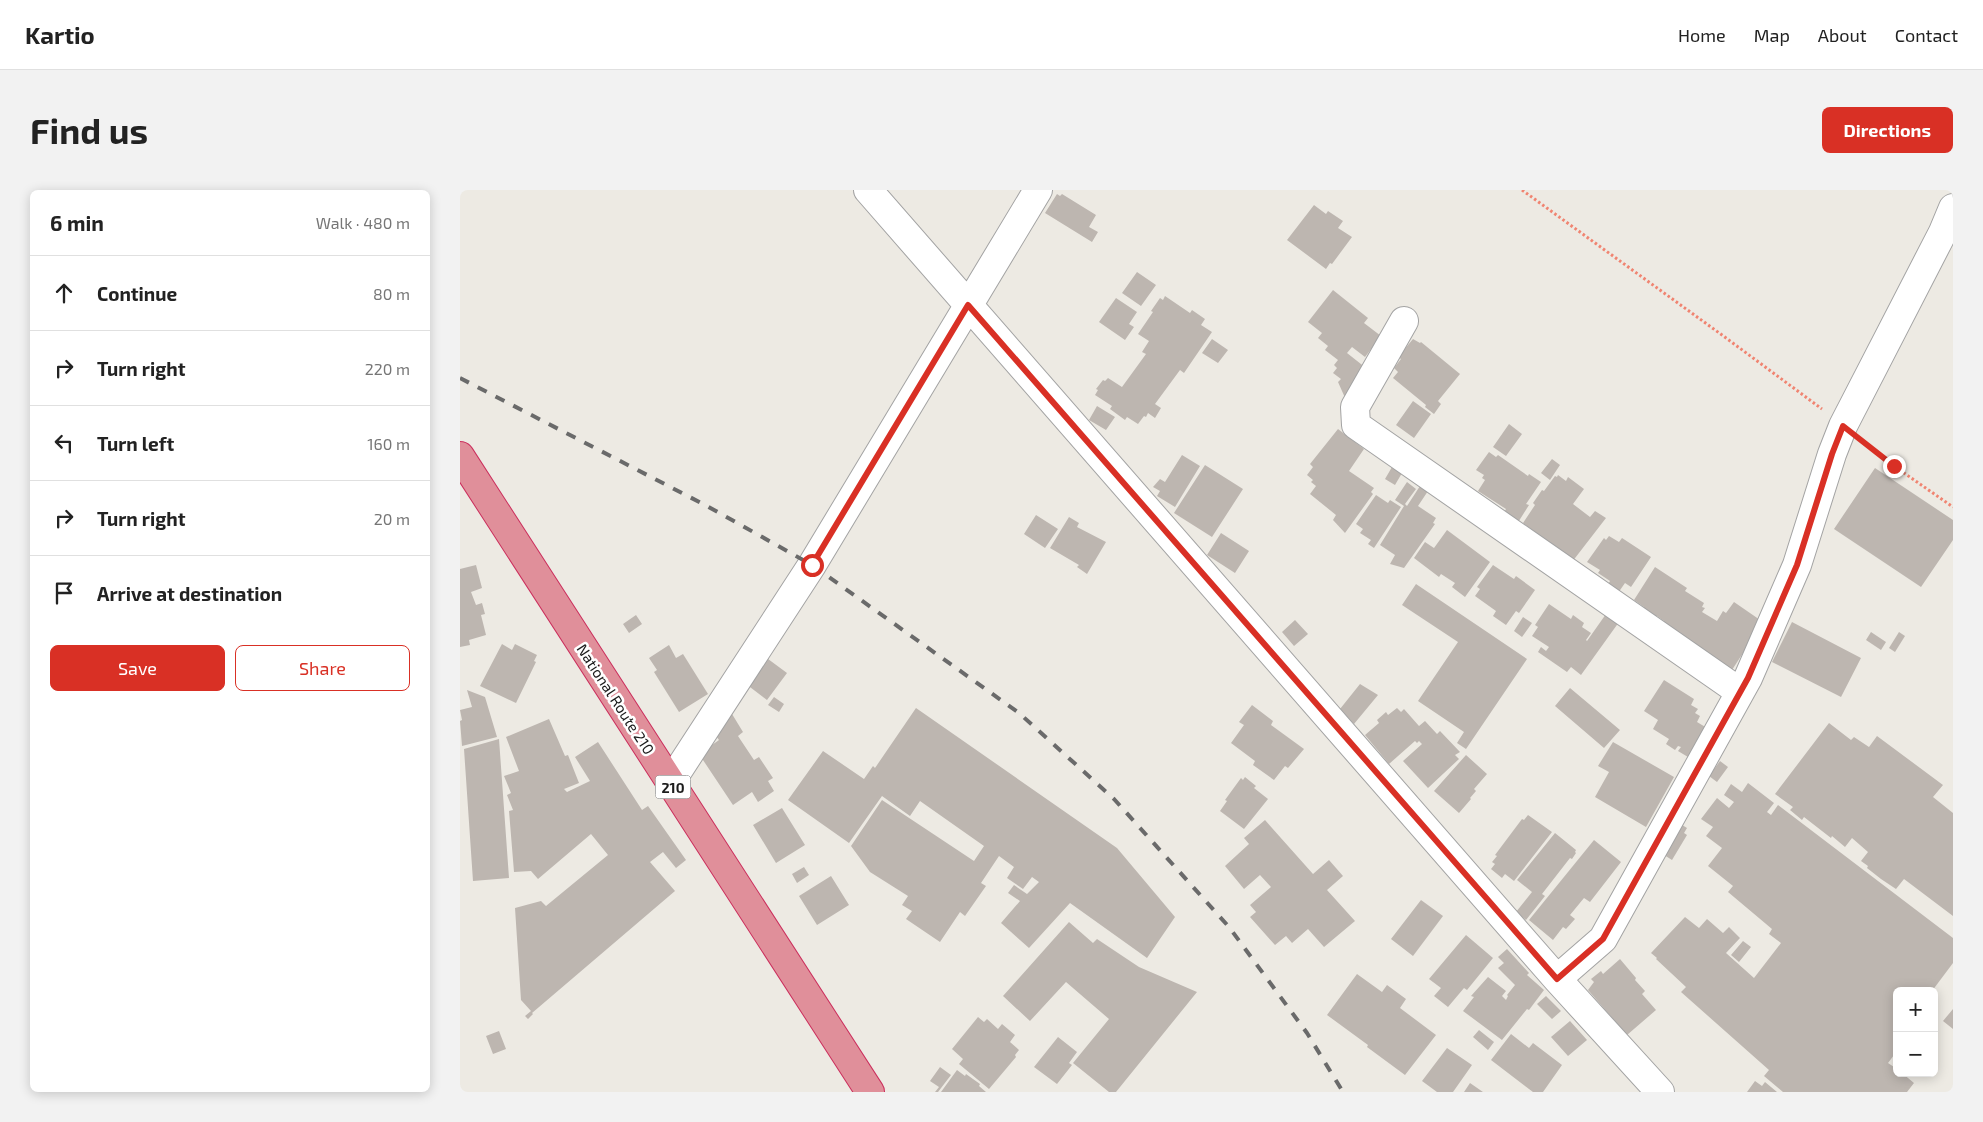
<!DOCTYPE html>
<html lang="en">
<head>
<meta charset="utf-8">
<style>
	body { margin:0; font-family:"Exo 2",sans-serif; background:#f2f2f2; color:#222 }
	.controls { position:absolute; right:15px; bottom:15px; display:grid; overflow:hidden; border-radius:8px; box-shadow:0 2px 12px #0003 }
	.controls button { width:45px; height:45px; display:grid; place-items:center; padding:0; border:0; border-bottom:1px solid #e0e0e0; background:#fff; color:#222; font:25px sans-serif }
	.stop { position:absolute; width:15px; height:15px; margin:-11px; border:4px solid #d93025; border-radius:50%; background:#fff }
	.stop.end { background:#d93025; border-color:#fff; box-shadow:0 1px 5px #0008 }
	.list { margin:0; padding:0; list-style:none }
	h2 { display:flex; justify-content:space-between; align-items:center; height:65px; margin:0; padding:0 20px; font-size:21px }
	h2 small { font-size:16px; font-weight:400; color:#767676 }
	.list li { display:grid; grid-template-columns:32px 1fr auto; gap:15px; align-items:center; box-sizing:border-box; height:75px; padding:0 20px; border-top:1px solid #e0e0e0 }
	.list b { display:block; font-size:19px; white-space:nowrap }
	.list em { font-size:16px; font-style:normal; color:#767676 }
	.actions { display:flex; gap:10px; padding:15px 20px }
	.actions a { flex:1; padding:11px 0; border:1px solid #d93025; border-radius:8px; text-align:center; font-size:18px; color:#d93025 }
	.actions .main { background:#d93025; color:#fff }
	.icon { flex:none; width:28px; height:28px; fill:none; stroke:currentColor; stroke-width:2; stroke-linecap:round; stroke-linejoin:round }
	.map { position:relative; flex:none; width:1493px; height:902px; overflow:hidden; border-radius:8px }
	header { display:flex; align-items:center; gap:30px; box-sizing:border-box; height:70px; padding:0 25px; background:#fff; border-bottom:1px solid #e0e0e0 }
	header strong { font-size:24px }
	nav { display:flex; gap:28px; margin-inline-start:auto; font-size:18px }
	.intro { display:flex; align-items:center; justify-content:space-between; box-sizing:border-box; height:120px; padding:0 30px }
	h1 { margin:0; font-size:35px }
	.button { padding:12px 22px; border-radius:8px; background:#d93025; color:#fff; font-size:18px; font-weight:700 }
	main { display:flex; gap:30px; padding:0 30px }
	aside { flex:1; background:#fff; border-radius:8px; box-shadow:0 2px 12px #0003 }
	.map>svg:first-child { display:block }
</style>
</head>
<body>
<header>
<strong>Kartio</strong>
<nav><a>Home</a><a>Map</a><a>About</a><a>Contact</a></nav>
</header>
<div class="intro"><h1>Find us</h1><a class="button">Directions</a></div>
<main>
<aside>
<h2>6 min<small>Walk · 480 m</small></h2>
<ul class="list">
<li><svg class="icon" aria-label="ahead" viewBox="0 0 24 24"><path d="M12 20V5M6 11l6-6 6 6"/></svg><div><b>Continue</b></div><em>80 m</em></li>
<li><svg class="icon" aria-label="right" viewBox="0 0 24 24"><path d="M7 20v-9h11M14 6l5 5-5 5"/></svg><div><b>Turn right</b></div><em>220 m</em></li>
<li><svg class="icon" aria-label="left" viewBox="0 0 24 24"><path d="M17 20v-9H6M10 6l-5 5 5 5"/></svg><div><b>Turn left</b></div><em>160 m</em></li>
<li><svg class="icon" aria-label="right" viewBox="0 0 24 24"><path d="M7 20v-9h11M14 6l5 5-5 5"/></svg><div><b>Turn right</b></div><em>20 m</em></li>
<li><svg class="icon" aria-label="arrive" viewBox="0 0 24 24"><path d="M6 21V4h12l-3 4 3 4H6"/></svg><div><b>Arrive at destination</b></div></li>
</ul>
<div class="actions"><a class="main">Save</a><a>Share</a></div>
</aside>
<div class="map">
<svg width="1493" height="902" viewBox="0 0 1493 902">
	<rect width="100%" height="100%" fill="#edeae3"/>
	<!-- building -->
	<path fill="#bdb6b0" d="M597 4 600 6 602 4 636 25 629 37 638 42 632 52 585 23Z
		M854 15 866 24 868 21 883 31 878 38 892 47 872 74 870 73 866 79 827 50Z
		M677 82 696 95 681 116 662 103Z
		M873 100 908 128 904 133 921 146 905 167 892 157 887 163 906 178 886 210 878 192 881 189 873 183 877 178 874 175 878 170 865 160 868 156 858 148 862 143 848 132Z
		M705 106 730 123 732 120 745 129 741 135 752 142 724 183 720 180 695 214 701 218 695 228 688 223 686 227 684 226 678 234 667 227 665 230 650 219 652 216 635 205 638 200 636 199 643 190 645 191 648 188 662 197 686 164 682 162 689 151 678 144 693 122 691 121 700 108 703 110Z
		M656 108 677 122 669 134 674 137 665 150 639 132Z
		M752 149 768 160 758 173 742 163Z
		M953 149 960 153 961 152 1000 184 978 211 981 214 974 224 965 217 966 215 933 188 938 182 934 178 941 169 938 167Z
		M953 211 971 224 954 248 936 235Z
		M637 216 655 227 646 240 629 230Z
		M1049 234 1062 244 1046 266 1033 257Z
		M878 239 904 259 889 281 914 298 911 302 913 304 885 343 873 330 876 325 850 304 856 296 851 292 853 290 847 285 853 277 850 274Z
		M1029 262 1036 267 1038 265 1068 286 1069 284 1081 292 1066 314 1069 315 1057 334 1043 324 1046 319 1018 301 1025 290 1022 288 1024 285 1016 280Z
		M722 265 740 276 715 317 697 306 700 301 693 297 700 289 705 292Z
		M1092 269 1100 275 1090 290 1081 283Z
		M745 275 783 299 752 347 714 323Z
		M932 277 942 283 935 295 925 289Z
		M1415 278 1493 330V350L1461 397 1374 339Z
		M1098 285 1106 291 1108 287 1124 299 1113 314 1130 327 1135 321 1146 328 1112 372 1084 353 1086 350 1063 333 1075 315 1073 313 1082 300 1084 301 1095 286 1097 287Z
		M947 292 956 299 945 314 947 316 960 296 968 301 958 316 976 328 973 333 975 334 944 378 930 374 935 365 920 355 944 316 935 310Z
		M916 305 928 313 930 310 941 317 914 358 908 354 911 350 900 343 903 339 896 334Z
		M576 325 598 339 585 358 564 344Z
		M609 327 619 333 617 337 646 352 627 384 617 377 619 375 590 358Z
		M987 340 1030 372 1005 407 992 397 995 393 981 384 979 387 954 368 965 352 974 358Z
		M761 343 789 361 775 383 747 365Z
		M1149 346 1159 352 1162 348 1191 367 1171 397 1165 393 1158 403 1147 396 1150 391 1138 383 1140 380 1127 372 1144 348 1146 350Z
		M16 375 22 398 11 402 16 415 22 413 25 424 21 425 26 445 9 450 10 455 0 457V379Z
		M1033 375 1054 389 1056 386 1075 400 1059 423 1056 421 1046 435 1033 426 1036 421 1015 406 1020 399 1017 397Z
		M1195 377 1227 398 1225 401 1244 413 1242 417 1245 418 1242 422 1257 431 1263 421 1266 423 1274 412 1303 432 1272 480 1202 435 1204 431 1197 426 1195 429 1182 421 1184 417 1174 410Z
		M956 394 1067 469 1006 559 997 553 1004 542 958 511 998 452 942 415Z
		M1089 414 1111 429 1113 425 1124 433 1122 437 1131 443 1126 450 1127 451 1146 424 1159 432 1121 485 1111 477 1107 482 1078 462 1081 457 1086 461 1089 457 1072 446 1078 437 1075 435Z
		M176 425 182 434 169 443 163 434Z
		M1063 427 1072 433 1062 447 1054 441Z
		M835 430 848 444 834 456 822 442Z
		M1332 432 1401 468 1381 507 1312 472Z
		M1411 442 1426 452 1421 460 1406 450Z
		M1439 442 1445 446 1435 462 1429 458Z
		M42 454 52 460 55 454 77 465 74 471 76 472 56 513 20 496Z
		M209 455 216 468 223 464 248 504 219 522 194 482 197 480 189 468Z
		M304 466 327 483 307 510 286 494Z
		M1204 490 1234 509 1231 515 1238 519 1235 523 1240 526 1237 532 1247 538 1228 567 1218 561 1221 557 1218 556 1215 560 1206 554 1209 549 1193 539 1198 530 1184 521Z
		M900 494 918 505 894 534 880 519Z
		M1110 498 1160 540 1144 558 1095 516Z
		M7 500 25 507 37 547 2 556 0 531 2 530 0 520 12 517Z
		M314 507 324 514 319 522 308 515Z
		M792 515 813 531 811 535 844 559 828 578 825 576 814 590 793 575 795 571 771 553 784 535 779 532Z
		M456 518 657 658 715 727 687 768 610 713 569 758 541 733 560 711 548 703 554 695 567 704 579 692 572 687 563 699 547 688 554 677 539 666 521 693 526 696 505 726 500 722 480 752 446 729 452 721 442 715 448 706 410 682 391 656 422 610 514 671 524 656 460 611 450 626 422 606 389 653 328 610 363 561 404 589 413 576 415 578Z
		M937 518 941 522 944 519 959 536 965 531 977 544 980 541 1000 562 995 565 999 569 968 598 943 571 962 554 959 551 957 553 955 551 929 574 905 545 919 533 917 530 926 522 928 525Z
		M272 524 283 542 278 546 294 570 299 567 313 588 308 591 314 601 298 612 292 602 273 615 241 567 247 563 245 560 259 550 256 546Z
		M89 529 105 566 108 565 119 593 104 599 107 602 130 591 115 567 138 552 182 620 188 616 226 670 216 678 203 662 190 672 215 701 72 823 73 824 68 829 65 826 71 821 61 810 55 718 81 711 86 716 148 665 131 644 78 689 71 681 54 682 49 621 53 620 47 605 51 603 44 586 59 581 46 547Z
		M1369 533 1391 550 1394 547 1409 557 1417 546 1483 595 1473 607 1493 623V726L1444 689 1436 699 1421 689 1407 678 1408 676 1401 671 1408 662 1392 648 1385 657 1372 646 1371 648 1344 627 1342 630 1330 620 1333 617 1315 604Z
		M39 549 49 688 13 691 4 559Z
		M1153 552 1214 587 1186 637 1135 607 1149 582 1138 576Z
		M1006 565 1027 584 1014 599 1016 601 1010 608 1011 609 999 623 974 601Z
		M1260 571 1268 577 1257 592 1249 586Z
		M785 587 796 596 794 598 808 609 784 639 760 621 767 611 765 610 781 588 783 590Z
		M1288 593 1314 613 1307 622 1311 625 1318 615 1493 748V773L1472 801H1437V861L1428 873 1437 879V883H1442L1454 893 1447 902H1323L1304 886 1309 880 1221 802 1226 797 1196 769 1197 768 1191 763 1225 727 1239 738 1247 729 1263 743 1269 737 1280 748 1266 763 1294 788 1321 753 1309 744 1312 739 1268 702 1273 696 1248 676 1262 658 1246 646 1253 637 1241 629 1257 608 1269 618 1274 612 1264 605 1271 594 1282 602Z
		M322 618 345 655 316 673 293 635Z
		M1068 625 1092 642 1054 691 1045 684 1042 688 1031 679 1035 674 1032 672 1037 666 1035 665 1062 629 1064 630Z
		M805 630 853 684 869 670 883 686 867 700 895 731 864 757 848 739 832 753 826 746 815 755 790 727 796 722 790 715 811 697 800 685 784 699 765 676 789 654 784 648Z
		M1219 633 1227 638 1224 643 1227 645 1212 670 1201 663Z
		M1095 643 1116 660 1115 662 1116 663 1112 669 1110 668 1082 704 1085 706 1066 730 1056 722 1072 702 1057 690Z
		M1134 650 1161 672 1130 712 1124 708 1110 725 1115 729 1106 739 1103 737 1093 750 1069 730Z
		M344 677 349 685 337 693 332 684Z
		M371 686 389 715 357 735 339 706Z
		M961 710 983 726 953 766 931 749Z
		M609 732 633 753 637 749 679 777 737 802 656 902H649L613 873 649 829 606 792 570 831 543 806Z
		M1006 745 1033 768 1007 800 1004 798 988 817 974 806 981 798 969 789Z
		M1283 751 1291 757 1279 772 1271 765Z
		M1047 759 1069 783 1067 785 1084 800 1069 820 1067 819 1042 850 1003 821 1014 807 1011 806 1028 787 1046 801 1042 806 1046 810 1048 806 1047 805 1055 795 1038 778 1044 773 1038 767Z
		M1160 769 1176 788 1175 790 1185 801 1182 804 1196 820 1167 845 1128 800 1134 792 1131 789 1141 781 1143 784Z
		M897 784 922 802 927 795 946 809 940 818 976 845 945 885 907 857 908 855 867 825Z
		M1086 806 1101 821 1092 829 1077 814Z
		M1493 819V839L1483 831Z
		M518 827 524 832 527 829 538 839 542 834 555 845 550 852 559 860 555 865 556 867 529 899 499 874 503 869 492 859Z
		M1110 831 1127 850 1108 866 1091 847Z
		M1019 840 1034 852 1028 860 1013 847Z
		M39 841 46 859 33 864 26 846Z
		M1051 844 1069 858 1073 853 1102 875 1083 902H1073L1031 870Z
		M598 847 617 862 609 873 612 875 597 894 574 877Z
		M987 858 1012 875 993 902H977L962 891Z
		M480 877 491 885 478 902H475L479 897 470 891Z
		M497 880 505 886 506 884 520 894 519 896 526 902H481Z
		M1295 891 1302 896 1305 892 1317 902H1287Z
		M1010 893 1023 902H1004Z"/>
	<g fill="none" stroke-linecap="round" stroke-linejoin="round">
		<defs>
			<path id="minor" d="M408 0 1097 789 1200 902
				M944 131 895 217 896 235 1280 502
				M210 593 352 375 578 0
				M1097 789 1143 749 1288 488 1337 375 1372 264 1383 236 1483 42 1493 18"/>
			<path id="highway" d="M0 266 410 902"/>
		</defs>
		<!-- minor casing -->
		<use href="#minor" stroke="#a3a3a3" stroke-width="30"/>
		<!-- highway casing -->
		<use href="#highway" stroke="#cb2f5d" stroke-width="30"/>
		<!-- path -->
		<path stroke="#f08471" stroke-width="3" stroke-dasharray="2.5 2.5" stroke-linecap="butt" d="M1062 0 1262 145 1362 219
			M1404 252 1434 276 1493 317"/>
		<!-- minor -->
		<use href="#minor" stroke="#fff" stroke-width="28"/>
		<!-- highway -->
		<use href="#highway" stroke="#e08f9a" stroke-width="28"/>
		<!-- rail -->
		<path stroke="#6a6a6a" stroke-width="4" stroke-dasharray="10 10" stroke-linecap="butt" d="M0 188 247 316 352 375 559 523 654 609 769 737 847 843 883 902"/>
	</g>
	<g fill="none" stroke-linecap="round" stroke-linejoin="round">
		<!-- route -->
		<path stroke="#d93025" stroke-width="6" d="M352 375 508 115 1097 789 1143 749 1288 488 1337 375 1372 264 1383 236 1434 276"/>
	</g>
	<g text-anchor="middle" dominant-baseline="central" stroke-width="5" stroke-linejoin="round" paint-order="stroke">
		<!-- shield labels -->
		<rect fill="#fff" stroke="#606060" stroke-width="1" x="195.5" y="585.5" width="35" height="23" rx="4"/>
		<g font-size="14" font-weight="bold" fill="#1c1c1c">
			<text x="213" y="597">210</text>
		</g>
		<!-- street labels -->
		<g font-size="15" fill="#1c1c1c" stroke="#fff">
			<text transform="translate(156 509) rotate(57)">National Route 210</text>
		</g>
	</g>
</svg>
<div class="controls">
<button>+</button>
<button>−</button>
</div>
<div class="stop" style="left:352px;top:375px"></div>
<div class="stop end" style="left:1434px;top:276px"></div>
</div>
</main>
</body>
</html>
